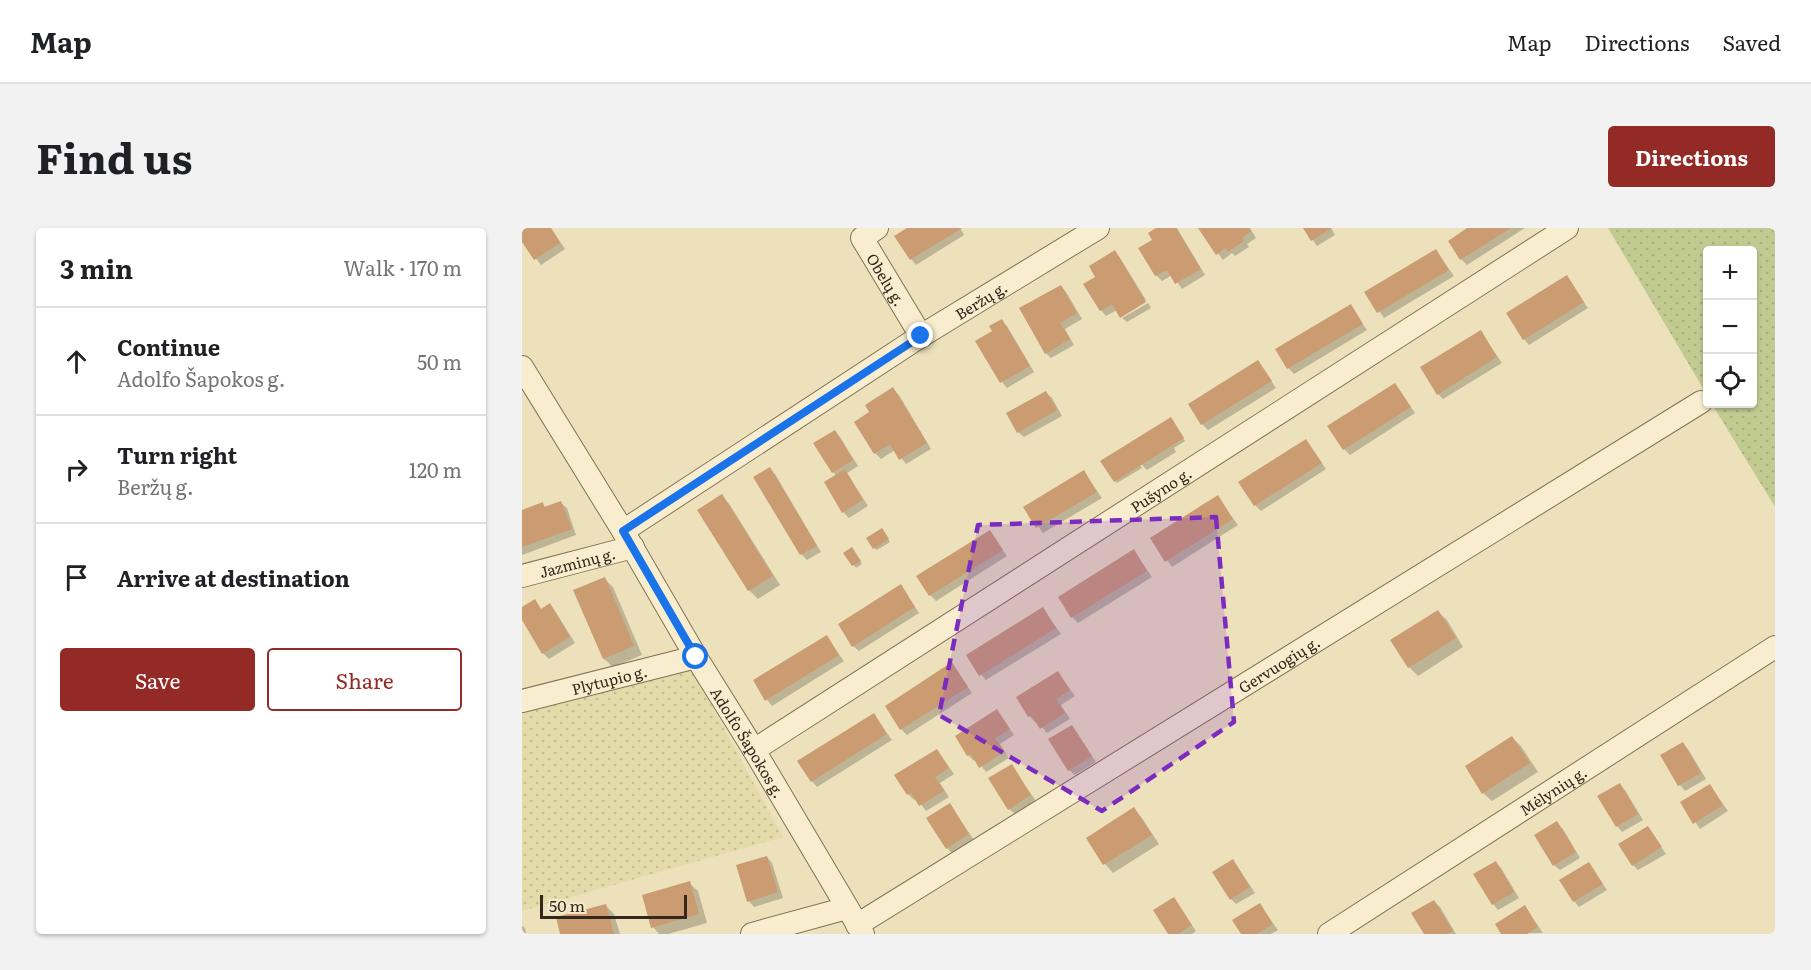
<!DOCTYPE html>
<html lang="en">
<head>
<meta charset="utf-8">
<style>
	body { margin:0; font-family:Literata,serif; background:#f2f2f2; color:#202124 }
	.controls { position:absolute; right:18px; top:18px; display:grid; overflow:hidden; border-radius:6px; box-shadow:0 2px 4px #0004 }
	.controls button { width:54px; height:54px; display:grid; place-items:center; padding:0; border:0; border-bottom:2px solid #e0e0e0; background:#fff; color:#202124; font:30px sans-serif }
	.scale { position:absolute; left:18px; bottom:15px; width:147px; box-sizing:border-box; padding-left:6px; border:3px solid #33281b; border-top:0; font-size:16px; line-height:21px; white-space:nowrap; color:#33281b; -webkit-text-stroke:4px #f5ebcc; paint-order:stroke }
	.stop { position:absolute; width:18px; height:18px; margin:-14px; border:4px solid #1a73e8; border-radius:50%; background:#fff }
	.stop.end { background:#1a73e8; border-color:#fff; box-shadow:0 2px 6px #0008 }
	.list { margin:0; padding:0; list-style:none }
	h2 { display:flex; justify-content:space-between; align-items:center; height:78px; margin:0; padding:0 24px; font-size:26px }
	h2 small { font-size:20px; font-weight:400; color:#757577 }
	.list li { display:grid; grid-template-columns:39px 1fr auto; gap:18px; align-items:center; box-sizing:border-box; height:108px; padding:0 24px; border-top:2px solid #e0e0e0 }
	.list b { display:block; font-size:22px; white-space:nowrap }
	.list p { margin:0; font-size:20px; white-space:nowrap; color:#757577 }
	.list em { font-size:20px; font-style:normal; color:#757577 }
	.actions { display:flex; gap:12px; padding:18px 24px }
	.actions a { flex:1; padding:14px 0; border:2px solid #932a26; border-radius:6px; text-align:center; font-size:21px; color:#932a26 }
	.actions .main { background:#932a26; color:#fff }
	.icon { flex:none; width:33px; height:33px; fill:none; stroke:currentColor; stroke-width:2; stroke-linecap:round; stroke-linejoin:round }
	.map { position:relative; flex:none; width:1253px; height:706px; overflow:hidden; border-radius:6px }
	header { display:flex; align-items:center; gap:36px; box-sizing:border-box; height:84px; padding:0 30px; background:#fff; border-bottom:2px solid #e0e0e0 }
	header strong { font-size:28px }
	nav { display:flex; gap:33px; margin-inline-start:auto; font-size:21px }
	.intro { display:flex; align-items:center; justify-content:space-between; box-sizing:border-box; height:144px; padding:0 36px }
	h1 { margin:0; font-size:42px }
	.button { padding:15px 27px; border-radius:6px; background:#932a26; color:#fff; font-size:21px; font-weight:700 }
	main { display:flex; gap:36px; padding:0 36px }
	aside { flex:1; background:#fff; border-radius:6px; box-shadow:0 2px 4px #0004 }
	.map>svg:first-child { display:block }
</style>
</head>
<body>
<header>
<strong>Map</strong>
<nav><a>Map</a><a>Directions</a><a>Saved</a></nav>
</header>
<div class="intro"><h1>Find us</h1><a class="button">Directions</a></div>
<main>
<aside>
<h2>3 min<small>Walk · 170 m</small></h2>
<ul class="list">
<li><svg class="icon" aria-label="ahead" viewBox="0 0 24 24"><path d="M12 20V5M6 11l6-6 6 6"/></svg><div><b>Continue</b><p>Adolfo Šapokos g.</p></div><em>50 m</em></li>
<li><svg class="icon" aria-label="right" viewBox="0 0 24 24"><path d="M7 20v-9h11M14 6l5 5-5 5"/></svg><div><b>Turn right</b><p>Beržų g.</p></div><em>120 m</em></li>
<li><svg class="icon" aria-label="arrive" viewBox="0 0 24 24"><path d="M6 21V4h12l-3 4 3 4H6"/></svg><div><b>Arrive at destination</b></div></li>
</ul>
<div class="actions"><a class="main">Save</a><a>Share</a></div>
</aside>
<div class="map">
<svg width="1253" height="706" viewBox="0 0 1253 706">
	<defs>
		<pattern id="farmland-dots" width="8" height="8" patternUnits="userSpaceOnUse" patternTransform="scale(1.5)"><rect width="8" height="8" fill="#e3dcaa"/><path d="M2 2h.1M6 6h.1" fill="none" stroke="#c3bd92" stroke-width="1.8" stroke-linecap="round"/></pattern>
		<pattern id="grass-dots" width="8" height="8" patternUnits="userSpaceOnUse" patternTransform="scale(1.5)"><rect width="8" height="8" fill="#c1cb91"/><path d="M2 2h.1M6 6h.1" fill="none" stroke="#a6ae7c" stroke-width="1.8" stroke-linecap="round"/></pattern>
	</defs>
	<rect width="100%" height="100%" fill="#ede1bc"/>
	<!-- farmland -->
	<path fill="url(#farmland-dots)" d="M166 434 261 609 0 683V479Z"/>
	<!-- grass -->
	<path fill="url(#grass-dots)" d="M1086 0H1253V279L1190 176H1230V22H1186L1185 167Z"/>
	<!-- shadow -->
	<path fill="#0003" d="M0 0H29L43 21 19 37 0 11Z
		M388 0H438L442 7 394 37 389 31Z
		M637 0H655L683 47 660 61 650 47 640 53 634 47 618 21 632 12Z
		M678 0H728L734 10 725 16 727 19 713 28 710 25 701 32Z
		M782 0H809L813 7 795 18Z
		M948 0H1003L945 37 939 31Z
		M914 23 932 48 862 90 845 65Z
		M593 24 598 30 624 72 598 88 595 82 584 88 579 82 575 49Z
		M1044 49 1066 80 1007 117 1002 111Z
		M539 58 544 64 560 91 543 101 552 117 529 130 524 125Z
		M626 75 629 80 605 94 600 90Z
		M828 78 845 102 772 146 766 140Z
		M479 93 485 98 512 144 485 160 480 154 455 113 472 103Z
		M959 104 980 135 921 171 916 166Z
		M736 134 754 160 686 202 680 196Z
		M873 157 893 185 828 227 822 221Z
		M371 161 377 167 409 221 384 236 373 222 359 231 353 225 349 184Z
		M524 165 530 170 540 188 502 209 496 204Z
		M651 193 663 213 652 220 654 224 625 242 617 234 620 240 595 255 593 253Z
		M313 204 318 209 336 238 325 245 346 278 327 290 321 284 315 248 311 244Z
		M784 213 804 241 739 283 733 277Z
		M247 241 253 246 299 324 285 332 280 327 233 249Z
		M562 244 580 270 521 305 503 279Z
		M200 268 208 277 258 357 236 371 227 362 177 282Z
		M695 269 716 297 650 339 630 311Z
		M39 275 45 280 54 307 0 327V283L20 276 24 280Z
		M362 304 368 314 355 322 352 320Z
		M468 304 485 328 414 373 408 367Z
		M612 323 630 349 556 395 550 389Z
		M332 324 340 336 334 340 323 326Z
		M82 350 91 359 120 427 91 439 82 431 53 362Z
		M379 358 397 385 337 423 331 418Z
		M13 373 20 382 28 377 33 383 53 415 27 431 21 425 0 389V381Z
		M521 381 539 406 464 452 459 447Z
		M916 384 925 392 941 419 896 448 887 439Z
		M304 409 322 433 250 478 245 472Z
		M430 436 450 465 385 507 379 501Z
		M536 445 553 468 539 477 548 491 525 505 515 493 513 494 507 488 496 470Z
		M475 483 492 507 478 516 487 530 464 544 454 531 452 533 446 527Z
		M352 487 370 512 295 559 290 553Z
		M550 498 574 534 553 547 547 542Z
		M990 510 999 518 1016 544 970 573 961 565Z
		M1161 516 1166 521 1184 551 1163 563 1158 557 1140 528Z
		M415 522 432 546 418 555 427 569 404 583 394 570 392 572 386 566Z
		M489 538 514 573 493 586 487 581Z
		M1098 557 1103 562 1121 592 1100 604 1095 598Z
		M1188 558 1206 583 1178 601 1160 575Z
		M428 577 452 612 431 626 425 620Z
		M612 581 620 590 637 616 591 645 583 636 566 610Z
		M1035 595 1041 601 1058 630 1038 642 1032 637Z
		M1126 600 1144 626 1116 642 1111 637Z
		M245 629 250 635 261 670 232 679 227 673Z
		M711 632 733 665 714 676 709 671Z
		M974 635 979 640 997 670 976 682 971 676Z
		M1067 636 1085 662 1057 679 1052 673Z
		M167 655 176 663 185 695 146 706H137L131 699Z
		M652 671 674 703 670 706H648Z
		M912 673 918 679 934 706H904Z
		M738 677 756 702 749 706H721Z
		M84 678 92 686 98 706H40Z
		M1003 679 1021 705 981 706Z
		M0 698 3 700 4 706H0Z"/>
	<!-- building -->
	<path fill="#cb9b72" d="M0 0H29L38 15 12 32 0 14Z
		M385 0H440L388 32 372 8Z
		M634 0H654L679 41 653 56 645 42 633 48 616 20 630 12 626 5Z
		M676 0H727L729 3 720 10 722 13 706 24 704 20 694 27Z
		M781 0H810L789 13Z
		M945 0H989L938 32 926 13Z
		M914 21 927 42 855 85 842 64Z
		M593 22 624 74 598 90 590 76 578 83 561 56 573 49 567 38Z
		M1045 47 1062 74 1001 112 984 85Z
		M539 57 555 85 538 95 548 111 523 126 497 80Z
		M829 76 841 96 765 141 753 121Z
		M480 91 508 138 478 155 453 113 470 103 467 98Z
		M959 102 975 129 915 167 898 139Z
		M736 132 750 153 679 197 666 176Z
		M873 155 889 179 821 222 805 198Z
		M371 159 405 215 377 232 368 216 352 226 332 194 347 184 343 177Z
		M524 163 535 182 495 205 484 185Z
		M649 189 662 210 592 254 578 233Z
		M313 202 331 232 310 245 291 215Z
		M784 211 800 235 732 278 716 254Z
		M248 239 295 318 278 327 231 249Z
		M323 241 341 272 320 285 302 254Z
		M562 242 575 264 514 300 501 279Z
		M200 266 251 348 226 363 175 282Z
		M696 267 711 291 643 334 628 310Z
		M39 273 50 301 0 319V282L21 274 22 279Z
		M360 300 367 311 351 321 344 310Z
		M468 302 481 322 407 368 394 348Z
		M330 319 339 333 330 338 321 325Z
		M612 321 625 343 549 390 536 369Z
		M83 349 112 418 81 431 51 362Z
		M379 356 393 379 330 419 316 396Z
		M13 371 19 381 28 375 48 409 20 426 0 392V379Z
		M521 379 534 400 457 448 444 427Z
		M916 382 934 410 886 440 868 412Z
		M305 407 317 427 243 473 231 452Z
		M430 434 446 459 378 502 363 478Z
		M536 443 548 462 534 471 543 485 518 501 509 487 506 489 494 469Z
		M475 481 488 501 473 510 482 524 457 540 449 526 445 528 433 508Z
		M352 485 365 506 289 554 275 533Z
		M550 497 570 528 546 543 526 511Z
		M990 508 1008 535 960 566 943 538Z
		M1161 514 1179 545 1156 558 1138 527Z
		M415 521 427 540 413 549 422 563 397 578 389 565 385 567 372 547Z
		M490 536 509 567 486 582 466 550Z
		M1098 555 1116 586 1094 599 1075 568Z
		M1188 556 1201 577 1171 596 1158 574Z
		M428 575 447 606 424 621 404 590Z
		M612 579 630 607 581 637 564 610Z
		M1035 593 1054 624 1031 638 1012 607Z
		M1126 598 1140 619 1110 638 1096 616Z
		M245 628 256 664 225 674 214 637Z
		M711 631 728 659 708 672 690 644Z
		M974 633 992 664 970 677 951 646Z
		M1067 634 1081 656 1051 674 1037 652Z
		M168 653 177 686 129 700 120 667Z
		M652 669 670 697 656 706H646L631 682Z
		M912 672 931 703 925 706H902L889 685Z
		M738 675 751 696 735 706H719L710 692Z
		M84 676 92 706H38L34 689Z
		M1003 677 1016 699 1005 706H979L973 696Z"/>
	<g fill="none" stroke-linecap="round" stroke-linejoin="round">
		<defs>
			<g id="minor">
				<path id="s1" d="M355 0 340 10 399 108"/>
				<path id="s2" d="M0 139 101 303 174 429 232 522 341 706"/>
				<path id="s3" d="M101 303 399 108 576 0"/>
				<path id="s4" d="M0 348 111 319"/>
				<path id="s5" d="M0 473 174 429"/>
				<path id="s6" d="M232 522 1045 0"/>
				<path id="s7" d="M335 697 1179 174"/>
				<path d="M230 706 325 680"/>
				<path id="s8" d="M807 706 1253 419"/>
			</g>
		</defs>
		<!-- minor casing -->
		<use href="#minor" stroke="#847156" stroke-width="24"/>
		<!-- minor -->
		<use href="#minor" stroke="#f8eecf" stroke-width="22"/>
	</g>
	<g fill="none" stroke-linecap="round" stroke-linejoin="round">
		<!-- route -->
		<path stroke="#1a73e8" stroke-width="8" d="M174 429 101 303 399 108"/>
	</g>
	<!-- marked area -->
	<path fill="#7b2cbf" fill-opacity="0.2" stroke="#7b2cbf" stroke-width="4.5" stroke-dasharray="12 8" stroke-linejoin="round" d="M694 289 712 494 580 583 417 487 456 297Z"/>
	<g text-anchor="middle" dominant-baseline="central" stroke-width="4.5" stroke-linejoin="round" paint-order="stroke">
		<!-- street labels -->
		<g font-size="15" fill="#33281b" stroke="#f5ebcc">
			<text stroke="none"><textPath href="#s1" startOffset="66">Obelų g.</textPath></text>
			<text stroke="none"><textPath href="#s3" startOffset="426">Beržų g.</textPath></text>
			<text stroke="none"><textPath href="#s6" startOffset="483">Pušyno g.</textPath></text>
			<text stroke="none"><textPath href="#s4" startOffset="57">Jazminų g.</textPath></text>
			<text stroke="none"><textPath href="#s7" startOffset="496">Gervuogių g.</textPath></text>
			<text stroke="none"><textPath href="#s5" startOffset="90">Plytupio g.</textPath></text>
			<text stroke="none"><textPath href="#s2" startOffset="438">Adolfo Šapokos g.</textPath></text>
			<text stroke="none"><textPath href="#s8" startOffset="266">Mėlynių g.</textPath></text>
		</g>
	</g>
</svg>
<div class="controls">
<button>+</button>
<button>−</button>
<button><svg class="icon" aria-label="locate" viewBox="0 0 24 24"><circle cx="12" cy="12" r="6"/><path d="M12 2v4M12 18v4M2 12h4M18 12h4"/></svg></button>
</div>
<div class="scale">50 m</div>
<div class="stop" style="left:174px;top:429px"></div>
<div class="stop end" style="left:399px;top:108px"></div>
</div>
</main>
</body>
</html>
